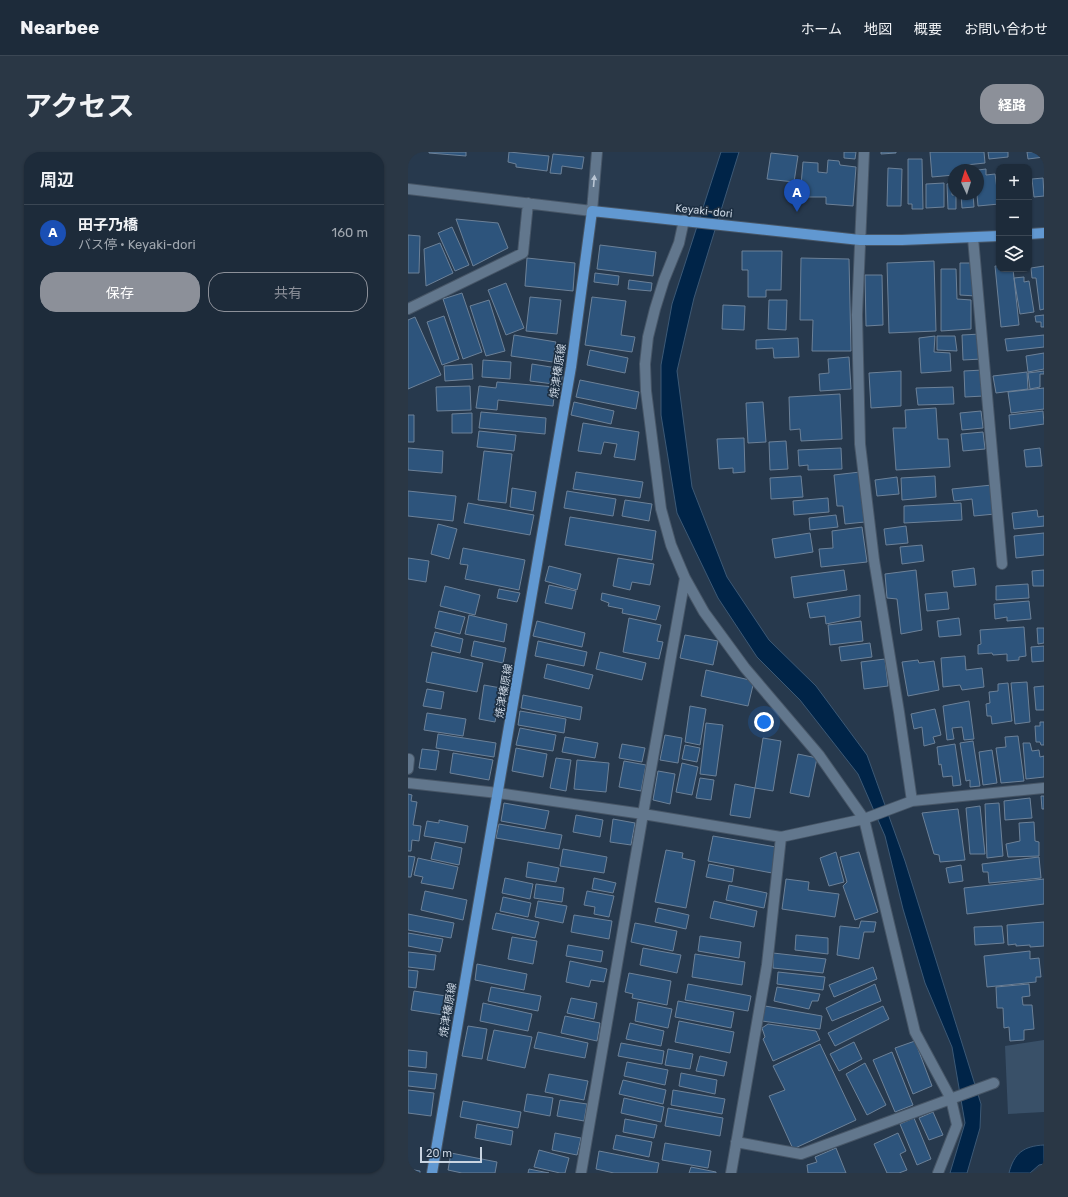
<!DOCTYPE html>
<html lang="ja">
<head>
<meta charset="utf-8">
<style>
	body { margin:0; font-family:Rubik,"Noto Sans JP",sans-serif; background:#2a3745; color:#f1f3f6 }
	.controls { position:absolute; right:12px; top:12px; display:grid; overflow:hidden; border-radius:8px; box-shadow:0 1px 3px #0004 }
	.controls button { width:36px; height:36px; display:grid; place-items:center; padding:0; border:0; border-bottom:1px solid #3b4754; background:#1d2b3a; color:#f1f3f6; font:20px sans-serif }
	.compass { position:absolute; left:540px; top:12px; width:36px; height:36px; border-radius:50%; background:#1d2b3a; box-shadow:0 1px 3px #0004; rotate:356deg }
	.scale { position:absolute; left:12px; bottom:10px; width:62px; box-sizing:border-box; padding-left:4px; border:2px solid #c9d4e1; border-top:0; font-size:11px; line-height:14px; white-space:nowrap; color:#c9d4e1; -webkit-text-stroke:3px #1d2f42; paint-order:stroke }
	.you { position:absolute; left:356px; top:570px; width:14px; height:14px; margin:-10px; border:3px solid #fff; border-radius:50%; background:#1a73e8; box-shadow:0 0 0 6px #1a73e833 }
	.badge { display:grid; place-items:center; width:26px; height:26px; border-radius:50%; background:#8c9099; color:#fff; font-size:13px; font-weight:700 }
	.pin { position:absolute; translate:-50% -33px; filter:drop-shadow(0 1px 2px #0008) }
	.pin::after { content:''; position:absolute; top:21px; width:14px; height:12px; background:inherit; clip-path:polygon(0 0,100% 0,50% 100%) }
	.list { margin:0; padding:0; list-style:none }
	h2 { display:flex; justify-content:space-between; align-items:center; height:52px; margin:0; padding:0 16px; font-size:17px }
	h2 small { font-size:13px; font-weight:400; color:#a0a7af }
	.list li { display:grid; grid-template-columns:26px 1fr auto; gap:12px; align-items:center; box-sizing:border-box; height:56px; padding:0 16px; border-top:1px solid #3b4754 }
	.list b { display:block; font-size:15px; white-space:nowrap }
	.list p { margin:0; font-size:13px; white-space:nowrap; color:#a0a7af }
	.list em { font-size:13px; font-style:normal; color:#a0a7af }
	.actions { display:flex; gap:8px; padding:12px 16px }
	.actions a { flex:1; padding:9px 0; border:1px solid #8c9099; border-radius:16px; text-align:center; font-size:14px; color:#8c9099 }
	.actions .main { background:#8c9099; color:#fff }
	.icon { flex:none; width:22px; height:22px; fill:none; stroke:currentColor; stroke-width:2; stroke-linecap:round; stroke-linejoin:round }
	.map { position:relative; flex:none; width:636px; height:1021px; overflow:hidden; border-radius:16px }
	header { display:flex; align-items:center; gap:24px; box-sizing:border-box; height:56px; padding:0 20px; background:#1d2b3a; border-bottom:1px solid #3b4754 }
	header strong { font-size:19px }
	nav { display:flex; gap:22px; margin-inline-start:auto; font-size:14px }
	.intro { display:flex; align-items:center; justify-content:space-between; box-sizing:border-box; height:96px; padding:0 24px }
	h1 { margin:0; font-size:28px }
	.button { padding:10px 18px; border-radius:16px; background:#8c9099; color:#fff; font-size:14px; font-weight:700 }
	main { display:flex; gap:24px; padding:0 24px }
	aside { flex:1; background:#1d2b3a; border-radius:16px; box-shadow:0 1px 3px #0004 }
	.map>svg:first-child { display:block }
</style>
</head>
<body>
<header>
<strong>Nearbee</strong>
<nav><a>ホーム</a><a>地図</a><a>概要</a><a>お問い合わせ</a></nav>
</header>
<div class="intro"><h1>アクセス</h1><a class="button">経路</a></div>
<main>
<aside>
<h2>周辺<small></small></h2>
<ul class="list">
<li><span class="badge" style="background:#1a4fb4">A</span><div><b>田子乃橋</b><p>バス停 · Keyaki-dori</p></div><em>160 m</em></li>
</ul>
<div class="actions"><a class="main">保存</a><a>共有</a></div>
</aside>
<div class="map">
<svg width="636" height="1021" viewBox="0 0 636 1021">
	<rect width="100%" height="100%" fill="#27394d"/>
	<!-- green -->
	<path fill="#395068" d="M636 888V960L600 962 597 894Z"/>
	<!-- water -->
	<path fill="#002448" stroke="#3c5976" d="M313 0H331L286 146 269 219 284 335 319 425 361 488 408 534 459 603 497 709 573 952 572 976 559 1021H542L557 971 544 895 517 831 495 757 477 684 450 622 392 548 349 505 310 446 269 361 253 263V213L264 152Z
		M636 993V1012L631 1013 622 1021H601C606 1001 616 994 636 993Z"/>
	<!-- building -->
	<path fill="#2d547c" stroke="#6c8198" d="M21 0H58V4L21 1Z
		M101 0 141 4 139 19 108 15V12L100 10Z
		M436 0H448L447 7 436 6Z
		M473 0H488V1L473 2Z
		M522 0H576L577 11 558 13V18H546V23L524 25Z
		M580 0H600V5L581 7Z
		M619 0H636V5L620 7Z
		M363 1 390 4 386 30 359 27Z
		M145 2 176 5 174 17 154 14 153 22 142 21Z
		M500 7H514L515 57H504V52H500Z
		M420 8 431 9 432 13 448 15 445 54 418 52V45H392L395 10 410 11V20L419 21Z
		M480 16 494 17 493 54H479Z
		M578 17V23L587 22 591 52 570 54 569 42 570 18Z
		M635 26 636 44 626 45 624 27Z
		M536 31V55L518 56V32Z
		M544 31V43H548V57H540L539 32Z
		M553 42H565L566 55 554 56Z
		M48 67 90 71 100 96 65 114Z
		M44 75 61 113 47 119 30 81Z
		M0 83 12 84 11 121H0Z
		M32 91 45 121 18 134 16 97Z
		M192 93 248 100 245 124 189 117Z
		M334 99H374L373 138H358V145H340V118H334Z
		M119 106 167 111 165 139 117 134Z
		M393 106 441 107 443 199H404L405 168H392Z
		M526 109 528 179 481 181 479 111Z
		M552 111H565L568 144 552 143Z
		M587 114H591V117H605L611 173 593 175Z
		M636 114V157L632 158 628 126H624L623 116Z
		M533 117H548L549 147 563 148V177L533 179Z
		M187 121 211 124 210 133 186 130Z
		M457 123H474L475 173 458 174Z
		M616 125V130L621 129 626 160 612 162 606 126Z
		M221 128 244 131 243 139 220 137Z
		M98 131 116 176 98 183 80 138Z
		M54 141 74 200 55 207 35 147Z
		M122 145 153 148 149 182 118 179Z
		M184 145 218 149 213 183 227 185 224 200 177 193Z
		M81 148 97 199 78 204 62 154Z
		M361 148H379L378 178 360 177Z
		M315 153 337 154 336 178 314 177Z
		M636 163V175H633V170H628L627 164Z
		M36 164 51 207 34 213 19 170Z
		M7 165 33 223 0 237V168Z
		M573 182 574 207 555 208 554 183Z
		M106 183 148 190 145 210 103 204Z
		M636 183V195L599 199 597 187Z
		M527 184 526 200 542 201 543 219 513 221 511 186Z
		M529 184H547L549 199 529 198Z
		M390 186 391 205 366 206 365 196 348 197V188Z
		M182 198 220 206 217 221 179 213Z
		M636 201V217L620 220 618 204Z
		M441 205 443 237 412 239 411 222 421 221 420 207Z
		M75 208 103 210 102 227 74 225Z
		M64 212 65 227 37 229 36 214Z
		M124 212 155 217 153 233 122 229Z
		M575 218 576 244 557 245 556 219Z
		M493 219V254L463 256 461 221Z
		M636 219V222H632V235L622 237 620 221Z
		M619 220 620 237 588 241 585 224Z
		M172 228 231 240 228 257 168 245Z
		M89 230 147 235 145 254 90 248 89 258 68 256 71 234 88 236Z
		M62 234 63 258 29 259 28 235Z
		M545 235 546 252 510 253 508 236Z
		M636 236V257L603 261 600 240Z
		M432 242 434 287 393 289 392 277 382 278 381 245Z
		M166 250 206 259 203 272 163 263Z
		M355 250 358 290 340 291 338 251Z
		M528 256 530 287H540L542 315 488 318 485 276H498L497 258Z
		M573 259 575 276 554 278 552 261Z
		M635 259 636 272 602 277 601 263Z
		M73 260 138 266 137 282 71 276Z
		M64 261V281H44V262Z
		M0 263H6V290H0Z
		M175 271 231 280 227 308 206 305 209 292 196 290 193 302 170 299Z
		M71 279 108 283 106 299 69 295Z
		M575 280 577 297 555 299 553 282Z
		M336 286 337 320 325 321V316L311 317 309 287Z
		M378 289 380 317 362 318 361 290Z
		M0 296 35 299 34 321 0 318Z
		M433 296 434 317 400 318V313L391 314 390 298Z
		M632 296 634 314 618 315 616 298Z
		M76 299 104 302 98 351 70 348Z
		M168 320 235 330 232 346 165 337Z
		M452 320 457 370 437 372 435 354H429L426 323Z
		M393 324 395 345 363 347 362 326Z
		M527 324 528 345 494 348 493 326Z
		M489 325 491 342 469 344 467 328Z
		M584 333 587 362 566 364 564 347 546 349 544 337Z
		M104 336 128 340 125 359 102 355Z
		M0 339 48 344 45 369 0 364Z
		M159 339 208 347 205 364 156 356Z
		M420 346 421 360 386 363 385 349Z
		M217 348 244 352 241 369 214 364Z
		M60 351 126 363 122 383 56 371Z
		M553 351 554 368 496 371V354Z
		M629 358 630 365 636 364V374L606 377 604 361Z
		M428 363 430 375 402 378 401 366Z
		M162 365 248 379 244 408 157 393Z
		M30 372 49 377 41 407 23 402Z
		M498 374 500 391 478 393 476 377Z
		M454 375 459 410 413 415 411 397 425 396 424 379Z
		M402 381 405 400 367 406 364 387Z
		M636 381V403L608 406 606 384Z
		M514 393 516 409 494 412 492 395Z
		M55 396 117 408 111 438 57 427 60 413 52 412Z
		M0 406 21 409 18 430 0 427Z
		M210 406 246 412 242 433 224 430 222 438 205 434Z
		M141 414 173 422 169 438 137 429Z
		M566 416 568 433 546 435 544 419Z
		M436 418 439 438 386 446 383 425Z
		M508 418 514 478 493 482 489 447 479 446 477 422Z
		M636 418V434H625L624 419Z
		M620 432 621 446 588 448V434Z
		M141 433 168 439 164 457 137 451Z
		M37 434 72 443 67 463 32 454Z
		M91 437 112 441 109 450 89 446Z
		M539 440 541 457 519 459 517 442Z
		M194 441 252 454 248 468 214 461 215 457 200 454 201 451 193 448Z
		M452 443V465L418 472 417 464 402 466 399 451Z
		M621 449 623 467 599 469V465L587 467 586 452Z
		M31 459 57 465 52 482 27 476Z
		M61 463 99 472 96 490 57 482Z
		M221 466 253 473 249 489 255 490 251 507 215 500Z
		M551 466 553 483 531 485 529 469Z
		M129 469 177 481 174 495 125 484Z
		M453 469 455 489 422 493 420 473Z
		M616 475 618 504 611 505V508L599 509V502L585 503 584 501 570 502V493L573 492 572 478Z
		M629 476H636V491L630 492Z
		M27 480 55 487 52 501 23 494Z
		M277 483 310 489 305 513 272 506Z
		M66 489 98 496 95 511 63 504Z
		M130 489 179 500 176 514 127 504Z
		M462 491 464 505 433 509 431 495Z
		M636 494V509L624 510 623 495Z
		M24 500 75 511 69 540 18 530Z
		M192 500 238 511 234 528 188 517Z
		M557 504 558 518 574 516 576 535 554 538 552 533 535 535 533 506Z
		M477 507 480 534 456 537 453 510Z
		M510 508 511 511 526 509 531 538 500 544 494 510Z
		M139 512 185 523 181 537 136 526Z
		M298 518 346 529 340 554 293 544Z
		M619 530 622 570 607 572 603 531Z
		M600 531 604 569 584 572 583 564H579L578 552 582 551 581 540 590 539V532Z
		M76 533 93 536 87 570 71 567Z
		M636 534V558H628L626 535Z
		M19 537 36 540 33 557 15 554Z
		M115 543 174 555 172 568 113 556Z
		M561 549 566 587 556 588 554 575 544 576 546 587 539 588 535 554Z
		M282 554 298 557 292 593 277 590Z
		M527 557 533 583 525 585 527 591 516 594 514 575 506 577 503 562Z
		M112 559 158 567 156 581 110 573Z
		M19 561 58 567 55 584 16 578Z
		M632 570H636V593H633L632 590H628L627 574H632Z
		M298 571 315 573 308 624 292 622Z
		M112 576 148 583 145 599 108 593Z
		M30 582 88 591 86 605 28 596Z
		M257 583 274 586 270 611 252 608Z
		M610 584 616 629 593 631 588 596 598 595 597 585Z
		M157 585 190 591 187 606 154 600Z
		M355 586 373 589 365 639 347 636Z
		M565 589 572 634 562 635V628L558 629 552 591Z
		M615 591H622L624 599 631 598 632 605 636 604V625L618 627Z
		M214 592 237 596 234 610 211 606Z
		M547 592 553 633 545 634 544 624 535 625 533 612 531 613 529 595Z
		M277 593 292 596 289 610 274 607Z
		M108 596 139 602 135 625 104 619Z
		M14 597 31 599 28 618 11 616Z
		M584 598 589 631 575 633 571 600Z
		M45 601 85 608 81 628 42 621Z
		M390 602 409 606 401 645 382 641Z
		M148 606 163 608 158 639 142 636Z
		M169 608 201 611 198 640 166 637Z
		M216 609 238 613 233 639 211 635Z
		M274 611 290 615 284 643 268 640Z
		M250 619 267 622 262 652 245 648Z
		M292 626 306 628 303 648 288 646Z
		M327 632 347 636 342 666 322 663Z
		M0 642 4 643 3 649 9 650 5 673 13 674 11 689 4 688 3 699H0Z
		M633 644H636V657H634Z
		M622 646 624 666 597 668 596 649Z
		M96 651 141 659 137 677 93 669Z
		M591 651 595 704 579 706 577 652Z
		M572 654 577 702H562L558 656Z
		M550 657 557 708 532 710 531 703 526 702 514 661Z
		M168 663 195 668 192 685 165 680Z
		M205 667 227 671 223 693 202 690Z
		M31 668 60 674 57 691 16 684 19 669 31 671Z
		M626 670 627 689 631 690V704L600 705 598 692 612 689 611 671Z
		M91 672 154 683 151 697 88 686Z
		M305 684 368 695 364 721 300 709Z
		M27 690 54 696 51 713 23 707Z
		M155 697 199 705 196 721 152 714Z
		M258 698 275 701 274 706 287 709 278 756 247 750Z
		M428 700 436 730 421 734 412 706Z
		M451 700 470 760 447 768 435 734 439 730 432 705Z
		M0 704 7 705 3 725H0Z
		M631 705 633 726 581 731 580 720H575L574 712Z
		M10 706 50 715 45 737 13 731 15 725 6 723Z
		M120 710 151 716 148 730 118 725Z
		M301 712 326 717 324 730 298 725Z
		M553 713 555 729 541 731 538 716Z
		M97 726 125 732 122 747 94 741Z
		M186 726 208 731 205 741 184 737Z
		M378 727 401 730 400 738 431 742 427 765 374 757Z
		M636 727V752L559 762 556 736Z
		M128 732 156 736 154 750 126 746Z
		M321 733 359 741 356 756 318 748Z
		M17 739 59 748 55 768 13 758Z
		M179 739 206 744 201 765 186 762 187 755 176 753Z
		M95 745 123 751 120 765 92 759Z
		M130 749 159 754 155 771 127 765Z
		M306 749 349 759 346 775 302 766Z
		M250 756 281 763 278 777 247 770Z
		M88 761 131 770 127 786 84 777Z
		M0 762 46 771 43 786 0 778Z
		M166 763 204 769 201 787 163 780Z
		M453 769 468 770 466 780H456L451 807 429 803 432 774 451 776Z
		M636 770V794L622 795V793L608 794V792L600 793 599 773Z
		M227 771 269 779 265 799 223 790Z
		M594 774 596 791 567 793 566 775Z
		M0 781 35 787 32 800 0 794Z
		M388 783 420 786V802L387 798Z
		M292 784 333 790 331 806 290 799Z
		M104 785 129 789 125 812 100 807Z
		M160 793 195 799 193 810 158 804Z
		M235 796 273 803 269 821 232 813Z
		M622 799V807L631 806 633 825H628V830L579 835 576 804Z
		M0 800 28 803 26 818 0 815Z
		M365 801 418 807 415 821 365 816Z
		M287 802 337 810 334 833 284 825Z
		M162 809 199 817 196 830 183 828 181 835 158 830Z
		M69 812 119 822 116 838 67 828Z
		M465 815 469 827 426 845 421 833Z
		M0 818 10 819 8 836 0 835Z
		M370 820 417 825 415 838 369 832Z
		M221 821 263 829 259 853 224 846 225 842 217 840Z
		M280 832 343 844 340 859 277 848Z
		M467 832 473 849 424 869 418 856Z
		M621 832 622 844 614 845 615 853H624L626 877 616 878V888L602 889 601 875 596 876 595 856H589L588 835Z
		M83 835 133 844 130 859 80 849Z
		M369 835 412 842 410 849H404L401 857 366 849Z
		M6 839 38 844 35 863 3 858Z
		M163 846 189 851 186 867 159 861Z
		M270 849 326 860 323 876 267 865Z
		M230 850 264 857 260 876 227 869Z
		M75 851 124 862 120 879 72 869Z
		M357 854 414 864 412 877 354 869Z
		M475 854 481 867 427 894 420 881Z
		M157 864 192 871 189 889 153 881Z
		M271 869 326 880 322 901 267 890Z
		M222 871 256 879 253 894 218 887Z
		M360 872 408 879 412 888 365 909 355 887 357 885 354 876Z
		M60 874 79 877 74 907 54 904Z
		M86 878 124 885 117 916 79 908Z
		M130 880 180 891 177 906 126 896Z
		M507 889 524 934 505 942 487 896Z
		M446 890 454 907 431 919 422 902Z
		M213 891 256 899 254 912 210 904Z
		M412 892 448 968 385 997 361 944 377 938 365 914Z
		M260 897 285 902 282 917 257 913Z
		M0 898 19 900 18 916 0 914Z
		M484 900 505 953 487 960 465 908Z
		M292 904 319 910 316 924 288 919Z
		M219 910 260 918 257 933 216 924Z
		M457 911 478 953 459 963 438 922Z
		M0 919 29 922 27 937 0 934Z
		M273 921 309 928 307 942 271 934Z
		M141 922 180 929 176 948 137 940Z
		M215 928 258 938 255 952 211 942Z
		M0 938 26 941 23 964 0 961Z
		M265 938 317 947 314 962 263 953Z
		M119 942 145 946 142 964 116 959Z
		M216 946 256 955 253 970 213 961Z
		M152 948 179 952 176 969 149 964Z
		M55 949 113 960 110 976 52 965Z
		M260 956 315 966 312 984 257 974Z
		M525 960 535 983 521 988 511 966Z
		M506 966 523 1007 509 1013 492 972Z
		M217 967 249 973 246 986 215 980Z
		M69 972 105 979 103 993 67 986Z
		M147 981 173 986 169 1003 144 998Z
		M490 981 498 999 492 1002 499 1018 491 1021H479L466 992Z
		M208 983 244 990 241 1005 205 997Z
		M257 991 303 999 300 1016 254 1008Z
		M428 996 438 1021H400L399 1013 409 1010 407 1005Z
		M131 998 161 1006 157 1021H152L126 1015Z
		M191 999 251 1011 249 1021H206L188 1017Z
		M43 1001 89 1010 87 1021H54L40 1018Z
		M283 1015 308 1020V1021H281Z
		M0 1017 12 1019V1021H0Z
		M121 1017 141 1021H120Z"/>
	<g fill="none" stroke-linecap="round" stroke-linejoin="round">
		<defs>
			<path id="minor" d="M456 0 449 163 452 292 466 408 491 560 504 649
				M0 37 184 59 189 0
				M276 68 271 91 256 128 247 157 240 185 237 212 238 239 253 357 263 393 277 426 296 460 337 516 411 603 456 667 507 880 543 947 549 973 530 1021
				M565 86 594 412
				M0 157 115 101 120 51
				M0 617 1 607
				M0 631 90 641 235 662 373 685 456 667 504 649 636 636
				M328 990 393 1002 586 931
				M173 1021 235 662 277 426
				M323 1021 359 813 373 685"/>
			<path id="major" d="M621 82 636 81
				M24 1021 163 215 184 59 452 88H494L591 84"/>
		</defs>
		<!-- minor casing -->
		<use href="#minor" stroke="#475667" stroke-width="12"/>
		<!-- major casing -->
		<use href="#major" stroke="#475667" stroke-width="12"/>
		<!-- minor -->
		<use href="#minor" stroke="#62778d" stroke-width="10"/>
		<!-- major -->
		<use href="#major" stroke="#6198d1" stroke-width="10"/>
	</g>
	<!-- one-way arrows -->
	<defs><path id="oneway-solid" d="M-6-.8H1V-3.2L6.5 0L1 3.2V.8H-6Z"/></defs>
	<use fill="#bac6d4" href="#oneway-solid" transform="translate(186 29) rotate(-85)"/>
	<g text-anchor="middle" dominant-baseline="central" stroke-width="3.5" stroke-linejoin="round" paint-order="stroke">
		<!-- street labels -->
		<g font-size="11" fill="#c9d4e1" stroke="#1d2f42">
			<text transform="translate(296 59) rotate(6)">Keyaki-dori</text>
			<text transform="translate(150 219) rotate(-81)">焼津榛原線</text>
			<text transform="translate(96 539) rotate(-80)">焼津榛原線</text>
			<text transform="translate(40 858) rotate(-80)">焼津榛原線</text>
		</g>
	</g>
</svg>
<div class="controls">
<button>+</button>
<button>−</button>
<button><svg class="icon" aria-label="layers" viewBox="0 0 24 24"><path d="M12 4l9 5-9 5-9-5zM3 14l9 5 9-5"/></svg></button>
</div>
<svg class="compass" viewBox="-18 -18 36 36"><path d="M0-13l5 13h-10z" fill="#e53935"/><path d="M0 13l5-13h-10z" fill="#a0a7af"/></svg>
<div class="scale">20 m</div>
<div class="you"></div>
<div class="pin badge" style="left:389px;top:60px;background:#1a4fb4">A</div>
</div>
</main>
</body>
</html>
